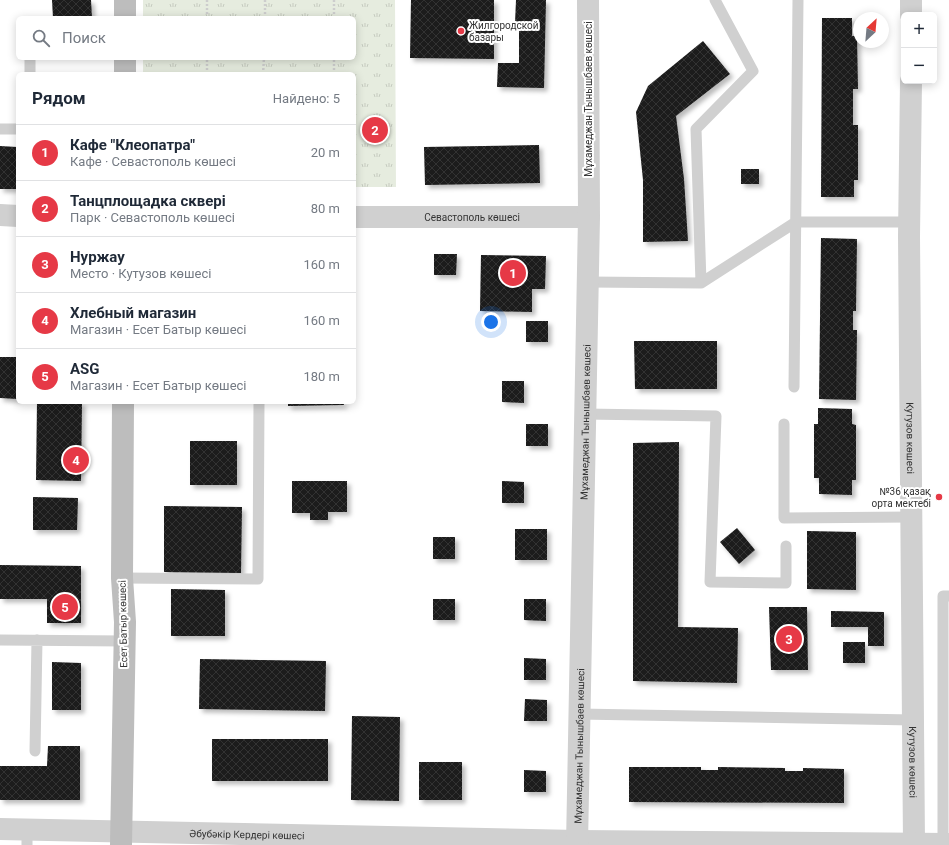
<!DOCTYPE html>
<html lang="ru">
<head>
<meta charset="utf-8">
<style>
	body { margin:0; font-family:Roboto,sans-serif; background:#f6f6f7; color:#1f2937 }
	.controls { position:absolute; right:12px; top:12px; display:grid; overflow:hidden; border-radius:6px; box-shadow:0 2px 10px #0003 }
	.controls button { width:36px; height:36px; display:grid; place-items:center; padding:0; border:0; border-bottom:1px solid #e0e1e3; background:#fff; color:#1f2937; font:20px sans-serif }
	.compass { position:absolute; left:853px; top:12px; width:36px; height:36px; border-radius:50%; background:#fff; box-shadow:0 2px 10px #0003; rotate:26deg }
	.you { position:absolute; left:491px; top:322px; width:14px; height:14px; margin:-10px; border:3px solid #fff; border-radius:50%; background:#1a73e8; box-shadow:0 0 0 6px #1a73e833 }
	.badge { display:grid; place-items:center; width:26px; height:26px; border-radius:50%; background:#e63946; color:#fff; font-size:13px; font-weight:700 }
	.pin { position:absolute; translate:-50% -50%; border:2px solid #fff; box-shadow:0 1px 4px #0006 }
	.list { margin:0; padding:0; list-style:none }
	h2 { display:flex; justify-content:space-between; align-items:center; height:52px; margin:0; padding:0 16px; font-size:17px }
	h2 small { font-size:13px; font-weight:400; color:#747a83 }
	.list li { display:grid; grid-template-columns:26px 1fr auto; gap:12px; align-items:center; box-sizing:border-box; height:56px; padding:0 16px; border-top:1px solid #e0e1e3 }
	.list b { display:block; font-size:15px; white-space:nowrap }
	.list p { margin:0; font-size:13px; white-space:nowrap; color:#747a83 }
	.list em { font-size:13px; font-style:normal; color:#747a83 }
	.icon { flex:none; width:22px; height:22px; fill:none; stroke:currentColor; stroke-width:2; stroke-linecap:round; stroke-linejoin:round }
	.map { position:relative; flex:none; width:949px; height:845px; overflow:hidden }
	.search { position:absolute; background:#fff; box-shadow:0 2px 10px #0003; left:16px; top:16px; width:340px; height:44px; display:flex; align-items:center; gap:10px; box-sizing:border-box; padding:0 14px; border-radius:6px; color:#747a83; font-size:15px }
	.panel { position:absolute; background:#fff; box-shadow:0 2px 10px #0003; left:16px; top:72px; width:340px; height:332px; border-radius:6px }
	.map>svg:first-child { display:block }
</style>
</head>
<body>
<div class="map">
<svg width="949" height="845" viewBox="0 0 949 845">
	<defs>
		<pattern id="grass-tufts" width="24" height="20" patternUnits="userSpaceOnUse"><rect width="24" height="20" fill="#e6ecdf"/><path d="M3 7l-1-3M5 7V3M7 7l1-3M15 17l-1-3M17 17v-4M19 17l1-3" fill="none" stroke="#c6cbc0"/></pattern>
		<pattern id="building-cross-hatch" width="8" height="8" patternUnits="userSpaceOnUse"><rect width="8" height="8" fill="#1a1a1a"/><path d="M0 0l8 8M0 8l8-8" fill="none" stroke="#333"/></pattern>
		<filter id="shadow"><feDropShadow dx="3.5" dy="3.5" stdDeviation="2" flood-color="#0004"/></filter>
	</defs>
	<rect width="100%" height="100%" fill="#fff"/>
	<!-- grass -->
	<path fill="url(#grass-tufts)" d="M143 0H395L396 187H354V74H143V58H354V18H143Z"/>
	<!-- building -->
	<path fill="url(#building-cross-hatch)" filter="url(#shadow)" d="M52 0H91L92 18H53Z
		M411 0H494V59L410 58Z
		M516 0H546L544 88 497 87 498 63H519V23H515Z
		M822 18H852V36H857L858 89H853V125H858V180H854V197H821Z
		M703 41 730 74 676 116 684 179 688 241 643 242V180L636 112 648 86Z
		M539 145 540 183 425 185 424 147Z
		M0 146 17 147 16 189H0Z
		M741 169H759V184H741Z
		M821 238 857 239 856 311H853V330H857L856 400 819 399Z
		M434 254H457L456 275H434Z
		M481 255 546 256 545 289H532V312L480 311Z
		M526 321H548V342H526Z
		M634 341H717V389H635Z
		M0 357H18V399L0 398Z
		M502 381H524V403L502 402Z
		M37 402H82L81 481 36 480Z
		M288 402H343L344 405 288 406Z
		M818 408 852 409V424L856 425V480H852V495L819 494V478H814V424H818Z
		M526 424H548V446H526Z
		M190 441H237V485H190Z
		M679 442 678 627 738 628 737 683 633 681V443Z
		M292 481H347V512H328V520H310V513H292Z
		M502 481 524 482V503H502Z
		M33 497 78 498 77 530H33Z
		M164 506 242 507 241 573 164 572Z
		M737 528 755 550 739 564 720 542Z
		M515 529H547V560H515Z
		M807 531 856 532V590L807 589Z
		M433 537H455V559H433Z
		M0 565 81 566V623H47V599H0Z
		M171 589 225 590V636H171Z
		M433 599H455V620H433Z
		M524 599H546V621L524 620Z
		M769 607H807L808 670H771Z
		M831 611 884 612V646H868V627H831Z
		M843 642H865V663H843Z
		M524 658 546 659V680H524Z
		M200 659 326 661 325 711 199 709Z
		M52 662 81 663V710H52Z
		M525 699 547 700V721H524Z
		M352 716 400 717 399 801 351 800Z
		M212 739H328V781H212Z
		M48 746H80V800H0V766H47Z
		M419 762H462V800H419Z
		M629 767H701V770H718V767L785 768V771H803V768L844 769V803L629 802Z
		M524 770 546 771V792H524Z"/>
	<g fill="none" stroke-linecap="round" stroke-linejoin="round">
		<!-- path -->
		<path stroke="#cdcdcd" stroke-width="2.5" stroke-dasharray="2 2" stroke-linecap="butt" d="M207 18V0
			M265 18V0
			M334 18V0
			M207 74V58
			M263 74 264 58
			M334 74V58"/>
		<!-- lane -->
		<path stroke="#d0d0d0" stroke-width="11" d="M30 74V58
			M0 129H18
			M588 282 701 283 696 129 753 71 715 0
			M701 283 796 222H910
			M794 387 798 0
			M585 414 716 416 710 582 786 583V546
			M784 424V518L911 517
			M122 578 258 579 259 402
			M0 640 125 641
			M579 714 913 720
			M35 751 37 640
			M943 844V596H949
			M27 845V830"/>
		<!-- street -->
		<g stroke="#d0d0d0" stroke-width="22">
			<path d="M911 0V15"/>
			<path id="s1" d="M911 81 909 236 914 844"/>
			<path d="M0 215 18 216"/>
			<path id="s2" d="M354 217H589"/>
			<path id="s3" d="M0 829 577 841 949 844"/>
			<path id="s4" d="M577 845 589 217 588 0"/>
		</g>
		<!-- secondary -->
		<path stroke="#bdbdbd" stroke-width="22" d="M125 0V18
			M125 58V74
			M121 845 125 622 122 578 123 402"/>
	</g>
	<!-- markers -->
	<g fill="#e63946" stroke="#fff" stroke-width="1.5">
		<circle cx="461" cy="31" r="4"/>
		<circle cx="939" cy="497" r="4"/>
	</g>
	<g text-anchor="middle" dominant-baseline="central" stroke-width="4" stroke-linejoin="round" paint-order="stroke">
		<!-- poi labels -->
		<g font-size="10" fill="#333" stroke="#fff" text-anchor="start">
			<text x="469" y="25">Жилгородской<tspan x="469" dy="12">базары</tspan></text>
			<text x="931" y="491" text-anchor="end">№36 қазақ<tspan x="931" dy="12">орта мектебі</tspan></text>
		</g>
		<!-- street labels -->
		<g font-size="10" fill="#333" stroke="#fff">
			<text transform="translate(588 99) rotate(-90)">Мұхамеджан Тынышбаев көшесі</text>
			<text stroke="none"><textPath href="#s2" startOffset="118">Севастополь көшесі</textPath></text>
			<text stroke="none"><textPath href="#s4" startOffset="423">Мұхамеджан Тынышбаев көшесі</textPath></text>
			<text stroke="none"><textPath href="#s1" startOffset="357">Кутузов көшесі</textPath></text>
			<text transform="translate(123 624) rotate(-91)">Есет Батыр көшесі</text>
			<text stroke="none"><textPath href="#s4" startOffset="99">Мұхамеджан Тынышбаев көшесі</textPath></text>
			<text stroke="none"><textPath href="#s1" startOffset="681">Кутузов көшесі</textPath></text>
			<text stroke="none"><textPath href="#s3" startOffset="247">Әбубәкір Кердері көшесі</textPath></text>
		</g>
	</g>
</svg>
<div class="controls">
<button>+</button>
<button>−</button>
</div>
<svg class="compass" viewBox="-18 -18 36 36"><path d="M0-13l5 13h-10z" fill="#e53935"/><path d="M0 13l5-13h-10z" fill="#747a83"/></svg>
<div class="you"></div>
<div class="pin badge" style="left:513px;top:273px">1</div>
<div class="pin badge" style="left:375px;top:130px">2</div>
<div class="pin badge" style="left:789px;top:639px">3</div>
<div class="pin badge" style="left:76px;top:460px">4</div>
<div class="pin badge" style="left:65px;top:607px">5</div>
<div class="search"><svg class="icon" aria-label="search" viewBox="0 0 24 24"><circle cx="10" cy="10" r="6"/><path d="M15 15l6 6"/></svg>Поиск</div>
<section class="panel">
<h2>Рядом<small>Найдено: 5</small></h2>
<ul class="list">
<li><span class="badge">1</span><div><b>Кафе &quot;Клеопатра&quot;</b><p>Кафе · Севастополь көшесі</p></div><em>20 m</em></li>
<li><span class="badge">2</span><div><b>Танцплощадка сквері</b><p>Парк · Севастополь көшесі</p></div><em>80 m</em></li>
<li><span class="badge">3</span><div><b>Нуржау</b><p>Место · Кутузов көшесі</p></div><em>160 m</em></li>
<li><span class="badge">4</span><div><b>Хлебный магазин</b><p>Магазин · Есет Батыр көшесі</p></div><em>160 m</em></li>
<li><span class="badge">5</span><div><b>ASG</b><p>Магазин · Есет Батыр көшесі</p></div><em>180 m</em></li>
</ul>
</section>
</div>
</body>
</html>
